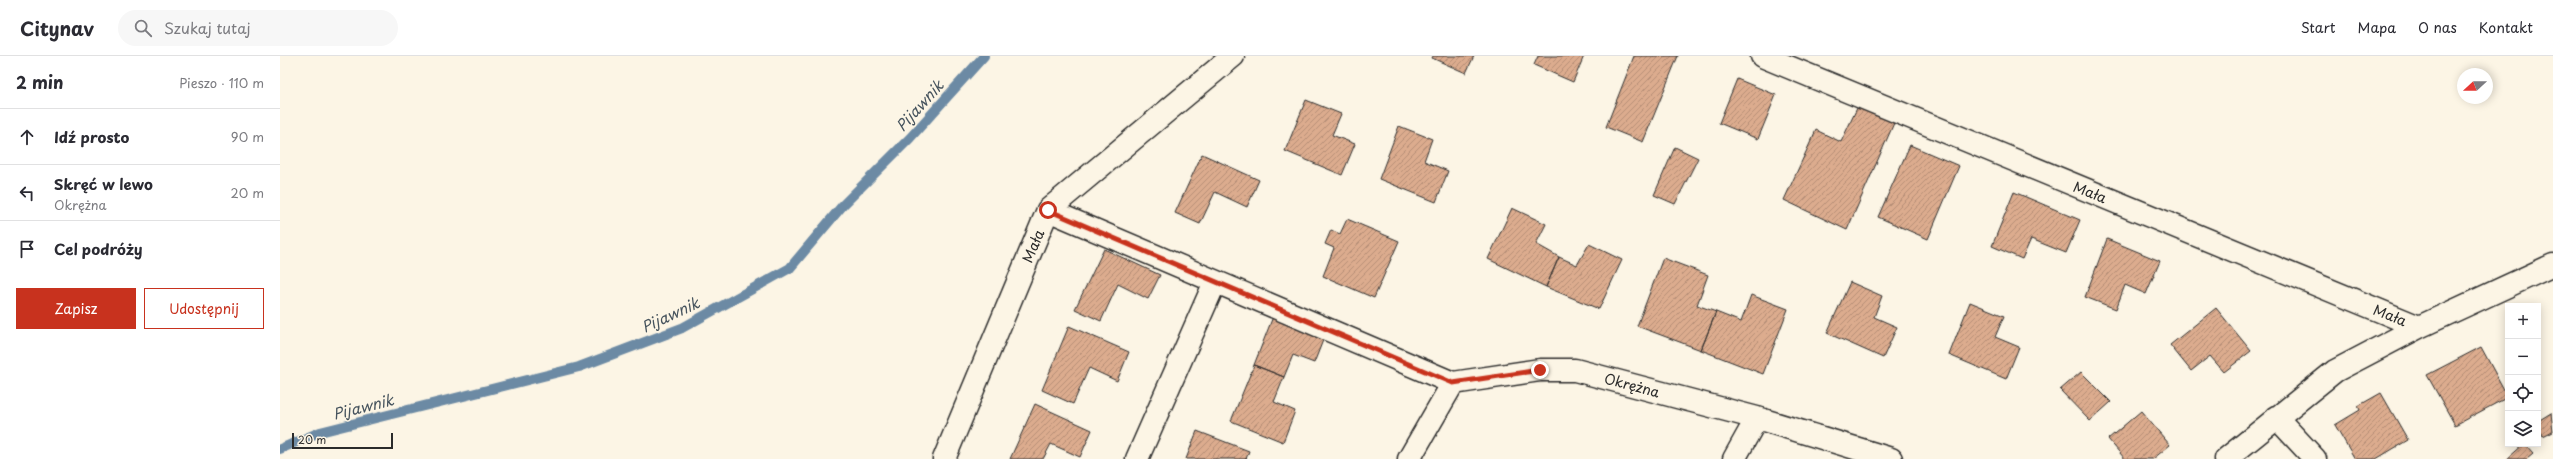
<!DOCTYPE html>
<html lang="pl">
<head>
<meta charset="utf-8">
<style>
	body { margin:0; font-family:"Playpen Sans",sans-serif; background:#f7f7f7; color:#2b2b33 }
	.controls { position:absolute; right:12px; bottom:12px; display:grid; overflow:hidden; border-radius:0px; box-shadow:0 2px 10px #0003 }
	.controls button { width:36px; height:36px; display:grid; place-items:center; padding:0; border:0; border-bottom:1px solid #e1e1e2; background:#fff; color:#2b2b33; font:20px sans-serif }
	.compass { position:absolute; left:2177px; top:12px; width:36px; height:36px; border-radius:50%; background:#fff; box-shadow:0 2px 10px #0003; rotate:249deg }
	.scale { position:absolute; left:12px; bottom:10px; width:101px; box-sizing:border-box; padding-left:4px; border:2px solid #2b2b2b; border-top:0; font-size:11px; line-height:14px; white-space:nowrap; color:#2b2b2b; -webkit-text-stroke:3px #fcf5e5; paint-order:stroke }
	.stop { position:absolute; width:12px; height:12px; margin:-9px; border:3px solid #c8321e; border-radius:50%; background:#fff }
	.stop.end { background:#c8321e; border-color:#fff; box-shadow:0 1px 4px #0008 }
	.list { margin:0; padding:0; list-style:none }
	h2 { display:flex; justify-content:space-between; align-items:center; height:52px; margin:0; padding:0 16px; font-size:17px }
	h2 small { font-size:13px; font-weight:400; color:#7c7c81 }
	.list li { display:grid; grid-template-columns:26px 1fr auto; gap:12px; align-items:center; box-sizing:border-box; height:56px; padding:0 16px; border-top:1px solid #e1e1e2 }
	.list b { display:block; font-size:15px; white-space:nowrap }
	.list p { margin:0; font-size:13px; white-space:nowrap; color:#7c7c81 }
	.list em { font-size:13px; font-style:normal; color:#7c7c81 }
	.actions { display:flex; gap:8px; padding:12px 16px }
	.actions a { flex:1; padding:9px 0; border:1px solid #c8321e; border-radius:0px; text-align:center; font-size:14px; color:#c8321e }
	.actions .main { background:#c8321e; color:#fff }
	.icon { flex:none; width:22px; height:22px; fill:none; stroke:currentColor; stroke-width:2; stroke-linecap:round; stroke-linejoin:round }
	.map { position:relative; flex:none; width:2273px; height:403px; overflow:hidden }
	header { display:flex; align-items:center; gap:24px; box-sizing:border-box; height:56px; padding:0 20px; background:#fff; border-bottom:1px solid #e1e1e2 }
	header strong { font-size:19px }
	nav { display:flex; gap:22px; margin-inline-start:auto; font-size:14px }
	.search { width:280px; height:36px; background:#f7f7f7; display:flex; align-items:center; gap:10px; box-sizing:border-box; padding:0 14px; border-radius:22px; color:#7c7c81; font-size:15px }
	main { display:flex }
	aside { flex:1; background:#fff }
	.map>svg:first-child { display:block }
</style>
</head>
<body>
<header>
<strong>Citynav</strong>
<div class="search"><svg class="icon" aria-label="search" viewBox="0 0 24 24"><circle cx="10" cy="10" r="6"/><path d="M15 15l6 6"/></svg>Szukaj tutaj</div>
<nav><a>Start</a><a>Mapa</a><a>O nas</a><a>Kontakt</a></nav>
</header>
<main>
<aside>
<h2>2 min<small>Pieszo · 110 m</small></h2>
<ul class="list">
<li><svg class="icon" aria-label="ahead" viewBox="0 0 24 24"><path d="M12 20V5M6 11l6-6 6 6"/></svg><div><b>Idź prosto</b></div><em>90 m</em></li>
<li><svg class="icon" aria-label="left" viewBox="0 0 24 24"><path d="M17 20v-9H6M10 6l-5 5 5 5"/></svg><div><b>Skręć w lewo</b><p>Okrężna</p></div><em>20 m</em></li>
<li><svg class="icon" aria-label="arrive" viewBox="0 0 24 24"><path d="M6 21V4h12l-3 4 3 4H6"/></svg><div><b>Cel podróży</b></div></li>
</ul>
<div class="actions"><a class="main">Zapisz</a><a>Udostępnij</a></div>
</aside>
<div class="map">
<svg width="2273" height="403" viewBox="0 0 2273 403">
	<defs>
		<pattern id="building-hatch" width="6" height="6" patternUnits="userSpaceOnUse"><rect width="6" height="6" fill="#dcac8e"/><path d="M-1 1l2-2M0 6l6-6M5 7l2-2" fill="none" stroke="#b38c74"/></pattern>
	</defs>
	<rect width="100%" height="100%" fill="#fcf5e5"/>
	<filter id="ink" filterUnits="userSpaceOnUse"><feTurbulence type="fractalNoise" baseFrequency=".025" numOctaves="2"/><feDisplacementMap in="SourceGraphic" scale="8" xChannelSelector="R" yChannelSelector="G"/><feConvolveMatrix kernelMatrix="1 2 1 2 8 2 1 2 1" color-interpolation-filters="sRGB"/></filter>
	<g filter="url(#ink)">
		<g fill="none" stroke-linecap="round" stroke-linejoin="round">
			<!-- stream -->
			<path stroke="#6c8aa4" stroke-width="10" d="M0 393 40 376 299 311 402 272 510 212 563 149 630 82 704 0"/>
		</g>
		<!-- building -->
		<path fill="url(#building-hatch)" stroke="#2b2b2b" d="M1153 0H1194L1186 17 1152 2Z
			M1258 0H1304L1293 26 1254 9Z
			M1354 0H1398L1363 86 1326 71Z
			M1457 23 1496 39 1478 83 1439 67Z
			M1026 44 1061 58 1052 79 1075 88 1062 119 1005 95Z
			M1578 50 1614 67 1567 174 1504 144 1536 74 1561 86Z
			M1119 70 1152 83 1144 105 1168 115 1156 146 1099 123Z
			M1630 89 1679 110 1648 183 1598 161Z
			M1395 91 1418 102 1395 148 1374 139Z
			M922 98 979 124 967 151 935 136 920 168 895 157Z
			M1734 136 1800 164 1786 197 1751 183 1742 203 1712 190Z
			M1232 152 1266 168 1256 188 1279 201 1266 231 1208 203Z
			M1067 163 1119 185 1094 242 1043 220 1054 192 1045 188 1051 174 1060 178Z
			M1827 183 1880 205 1866 238 1845 229 1836 253 1805 241Z
			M1309 188 1342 204 1319 253 1266 231 1279 201 1297 209Z
			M824 193 880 219 868 243 838 228 821 265 795 253Z
			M1383 202 1428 219 1417 249 1436 256 1421 294 1357 270Z
			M1570 226 1602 240 1594 261 1617 271 1603 302 1547 277Z
			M1471 239 1508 253 1483 318 1421 294 1436 256 1461 266Z
			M1690 246 1724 260 1715 281 1739 291 1726 323 1669 299Z
			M1936 252 1971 295 1944 316 1930 300 1911 315 1890 289Z
			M996 253 1047 274 1034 307 1013 299 1004 321 974 309Z
			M789 270 849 296 837 325 809 312 793 348 762 334Z
			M2201 291 2228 341 2175 369 2147 319Z
			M974 309 1004 321 994 346 1015 355 1003 386 951 365Z
			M1801 316 1831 346 1810 365 1780 334Z
			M2101 337 2128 384 2096 403H2075L2055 369 2080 354 2078 350Z
			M755 348 812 374 800 401 771 388 763 403H730Z
			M1861 355 1890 389 1873 403H1845L1828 383Z
			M2271 357 2273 375 2263 380 2258 371V365Z
			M917 375 969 395 966 403H906Z
			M2244 388 2253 398 2247 403H2227Z"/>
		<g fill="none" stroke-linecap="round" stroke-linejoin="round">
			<defs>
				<path id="street" d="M1482 0 2139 271
					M768 154 1173 327
					M1996 361 2035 403
					M664 403 768 154 953 0
					M857 403 935 226
					M1129 403 1173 327 1260 314H1295L1477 362 1611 403
					M1454 403 1477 362
					M1946 403 2055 315 2139 271 2273 209"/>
			</defs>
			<!-- street casing -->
			<use href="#street" stroke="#2b2b2b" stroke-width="25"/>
			<!-- street -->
			<use href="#street" stroke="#fcf5e5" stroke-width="22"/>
		</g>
	</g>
	<g fill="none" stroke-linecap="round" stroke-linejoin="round" filter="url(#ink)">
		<!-- route -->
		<path stroke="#c8321e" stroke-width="5" d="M768 154 1173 327 1260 314"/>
	</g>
	<g text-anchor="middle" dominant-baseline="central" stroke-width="3" stroke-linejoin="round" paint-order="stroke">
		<!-- street labels -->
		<g font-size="14" fill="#2b2b2b" stroke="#fcf5e5">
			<text transform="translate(1810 136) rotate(22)">Mała</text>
			<text transform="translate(753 190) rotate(-67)">Mała</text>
			<text transform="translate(2110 259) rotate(22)">Mała</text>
			<text transform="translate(1352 329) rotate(15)">Okrężna</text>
		</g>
		<!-- water labels -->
		<g font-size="15" font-style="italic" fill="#46535d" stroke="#fcf5e5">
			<text transform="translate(639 49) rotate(-48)">Pijawnik</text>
			<text transform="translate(390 258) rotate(-25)">Pijawnik</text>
			<text transform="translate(83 350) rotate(-14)">Pijawnik</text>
		</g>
	</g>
</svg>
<div class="controls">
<button>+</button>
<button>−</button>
<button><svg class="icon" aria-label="locate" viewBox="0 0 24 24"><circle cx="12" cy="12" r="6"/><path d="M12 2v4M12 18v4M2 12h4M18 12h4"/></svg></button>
<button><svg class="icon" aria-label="layers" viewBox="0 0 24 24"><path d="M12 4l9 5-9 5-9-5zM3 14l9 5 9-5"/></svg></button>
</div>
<svg class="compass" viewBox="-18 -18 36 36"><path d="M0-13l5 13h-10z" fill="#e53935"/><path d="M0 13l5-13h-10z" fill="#7c7c81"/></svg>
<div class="scale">20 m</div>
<div class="stop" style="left:768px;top:154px"></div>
<div class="stop end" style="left:1260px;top:314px"></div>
</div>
</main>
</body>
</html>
